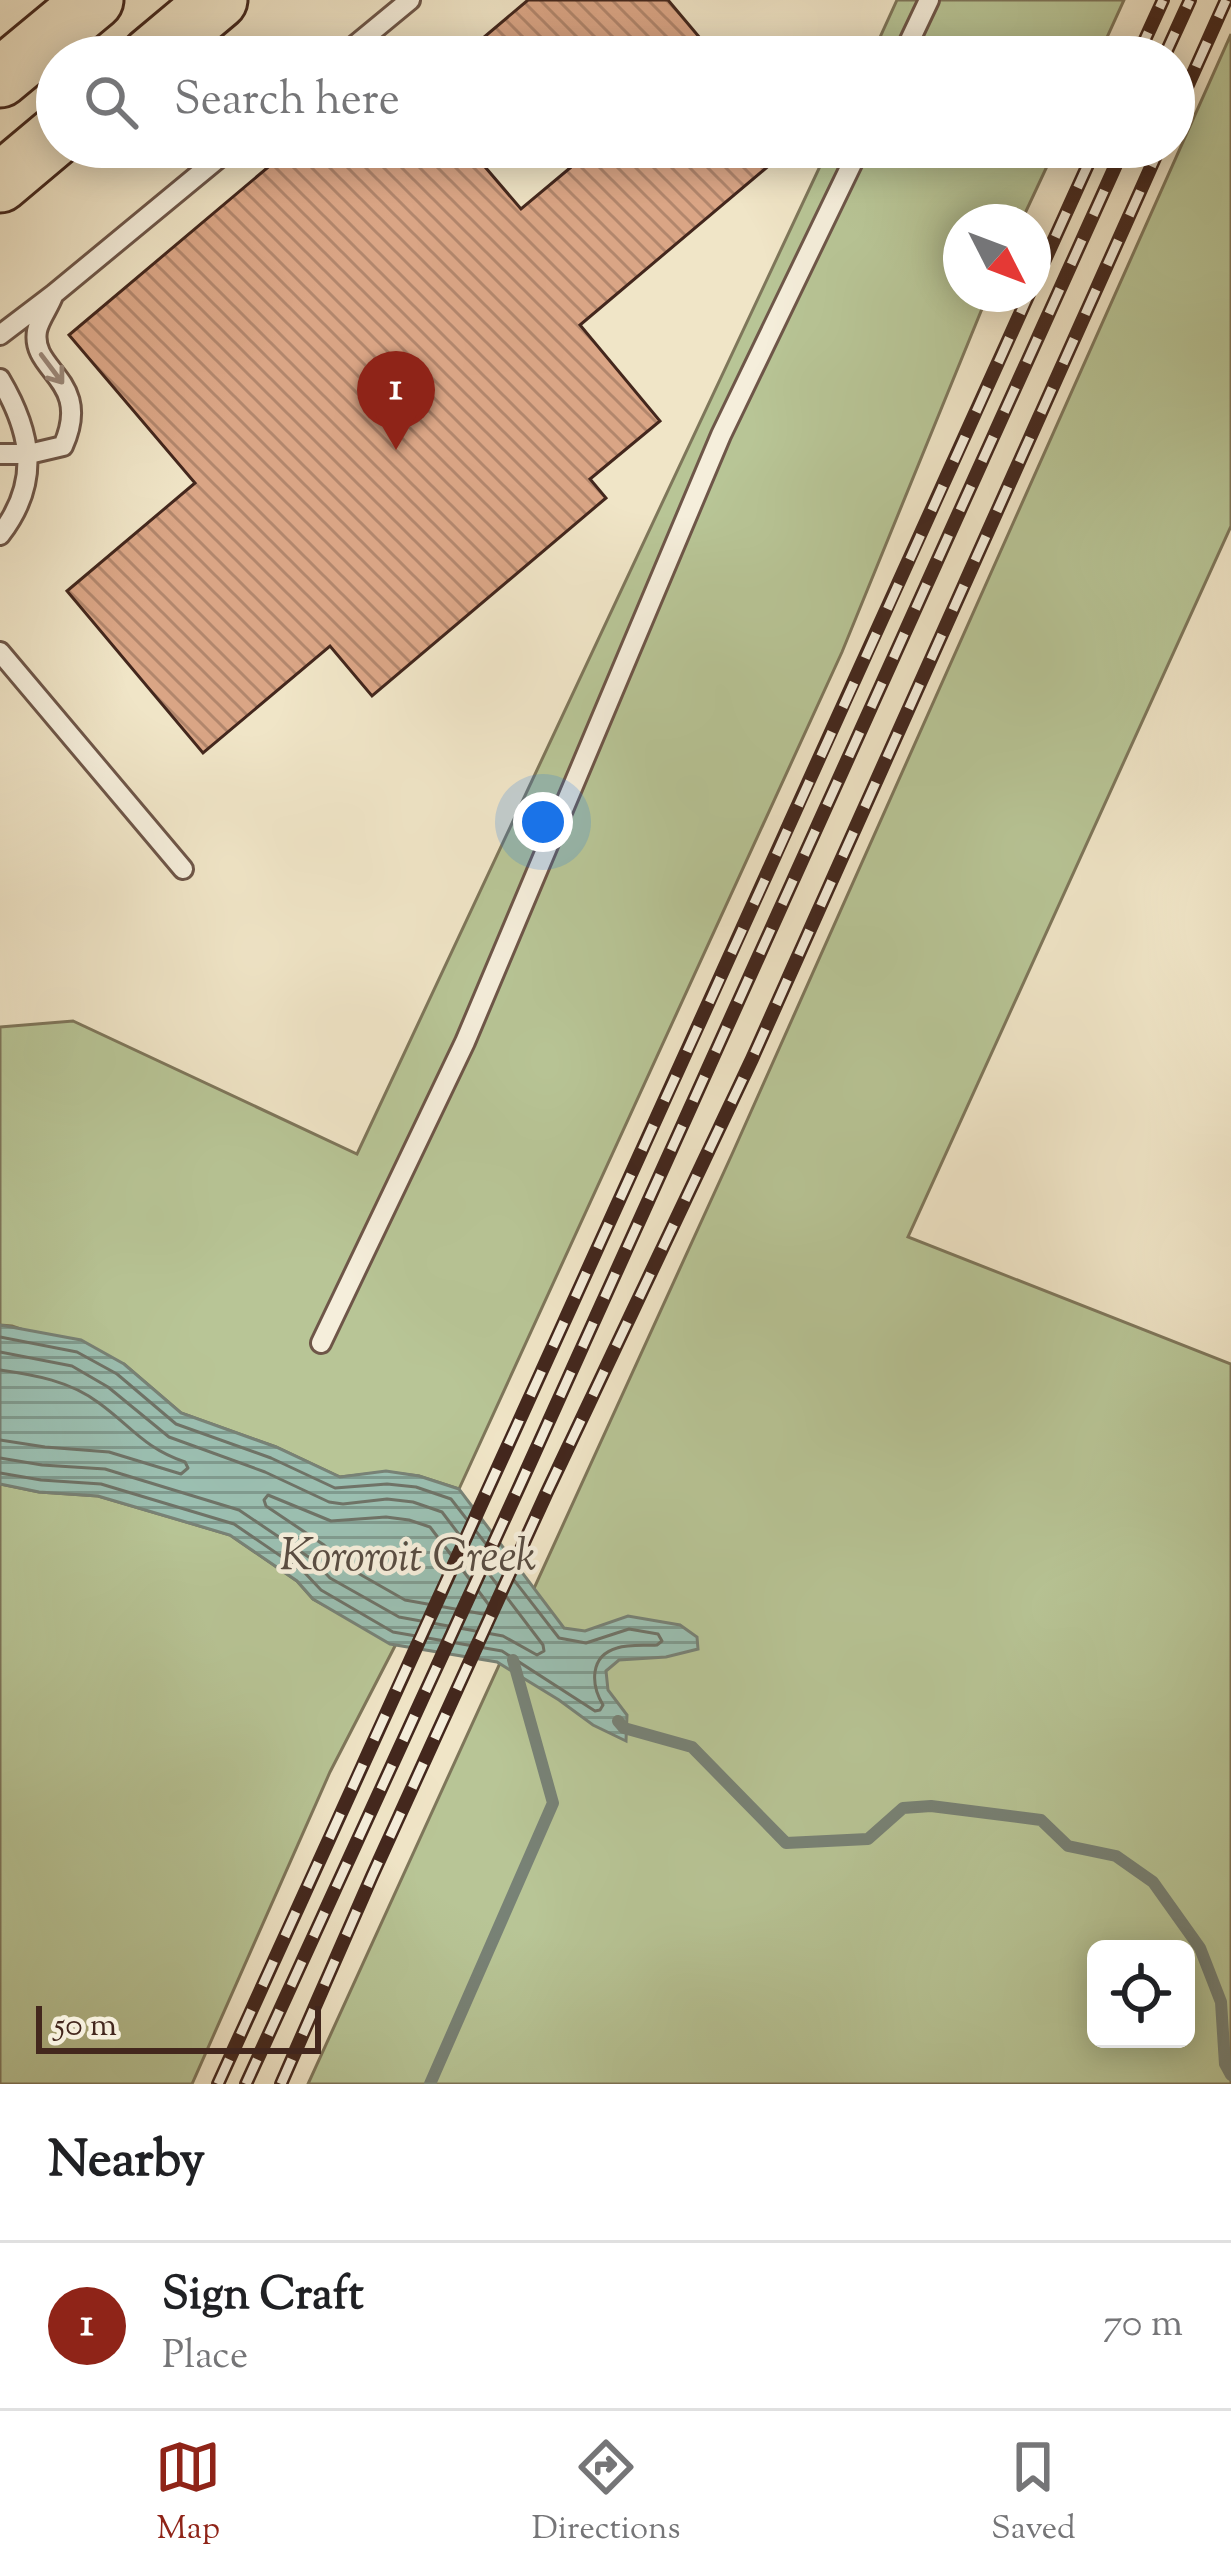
<!DOCTYPE html>
<html lang="en">
<head>
<meta charset="utf-8">
<style>
	body { margin:0; font-family:"Sorts Mill Goudy",serif; background:#f6f6f6; color:#202124 }
	.controls { position:absolute; right:36px; bottom:36px; display:grid; overflow:hidden; border-radius:18px; box-shadow:0 6px 30px #0003 }
	.controls button { width:108px; height:108px; display:grid; place-items:center; padding:0; border:0; border-bottom:3px solid #e0e0e0; background:#fff; color:#202124; font:60px sans-serif }
	.compass { position:absolute; left:943px; top:204px; width:108px; height:108px; border-radius:50%; background:#fff; box-shadow:0 6px 30px #0003; rotate:132deg }
	.scale { position:absolute; left:36px; bottom:30px; width:285px; box-sizing:border-box; padding-left:12px; border:6px solid #43271d; border-top:0; font-size:33px; line-height:42px; white-space:nowrap; color:#43271d; -webkit-text-stroke:9px #f5eedb; paint-order:stroke }
	.you { position:absolute; left:543px; top:822px; width:42px; height:42px; margin:-30px; border:9px solid #fff; border-radius:50%; background:#1a73e8; box-shadow:0 0 0 18px #1a73e833 }
	.badge { display:grid; place-items:center; width:78px; height:78px; border-radius:50%; background:#8f2418; color:#fff; font-size:39px; font-weight:700 }
	.pin { position:absolute; translate:-50% -99px; filter:drop-shadow(0 3px 6px #0008) }
	.pin::after { content:''; position:absolute; top:63px; width:42px; height:36px; background:inherit; clip-path:polygon(0 0,100% 0,50% 100%) }
	.list { margin:0; padding:0; list-style:none }
	h2 { display:flex; justify-content:space-between; align-items:center; height:156px; margin:0; padding:0 48px; font-size:51px }
	h2 small { font-size:39px; font-weight:400; color:#757577 }
	.list li { display:grid; grid-template-columns:78px 1fr auto; gap:36px; align-items:center; box-sizing:border-box; height:168px; padding:0 48px; border-top:3px solid #e0e0e0 }
	.list b { display:block; font-size:45px; white-space:nowrap }
	.list p { margin:0; font-size:39px; white-space:nowrap; color:#757577 }
	.list em { font-size:39px; font-style:normal; color:#757577 }
	.icon { flex:none; width:66px; height:66px; fill:none; stroke:currentColor; stroke-width:2; stroke-linecap:round; stroke-linejoin:round }
	.map { position:relative; flex:none; width:1231px; height:2084px; overflow:hidden }
	.search { position:absolute; background:#fff; box-shadow:0 6px 30px #0003; left:36px; right:36px; top:36px; height:132px; display:flex; align-items:center; gap:30px; box-sizing:border-box; padding:0 42px; border-radius:66px; color:#757577; font-size:45px }
	.sheet { height:324px; background:#fff }
	nav { display:flex; justify-content:space-around; align-items:center; box-sizing:border-box; height:168px; border-top:3px solid #e0e0e0; background:#fff; font-size:33px; color:#757577 }
	nav a { display:grid; justify-items:center; gap:6px }
	nav .on { color:#8f2418 }
	.map>svg:first-child { display:block }
</style>
</head>
<body>
<div class="map">
<svg width="1231" height="2084" viewBox="0 0 1231 2084">
	<defs>
		<pattern id="water-rules" width="6" height="5" patternUnits="userSpaceOnUse" patternTransform="scale(3)"><rect width="6" height="5" fill="#9bbfb1"/><path d="M0 2.5h6" fill="none" stroke="#809b8f"/></pattern>
		<pattern id="building-back-hatch" width="6" height="6" patternUnits="userSpaceOnUse" patternTransform="scale(3)"><rect width="6" height="6" fill="#daa585"/><path d="M-1 5l2 2M0 0l6 6M5-1l2 2" fill="none" stroke="#b2866c"/></pattern>
	</defs>
	<rect width="100%" height="100%" fill="#f0e5c7"/>
	<filter id="stains"><feTurbulence type="fractalNoise" baseFrequency=".00167" numOctaves="4"/><feColorMatrix values="0 0 0 0 .2 0 0 0 0 .09 0 0 0 0 .02 0 0 0 .5 -.17"/></filter>
	<radialGradient id="worn" r=".72"><stop offset=".6" stop-color="#630" stop-opacity="0"/><stop offset="1" stop-color="#630" stop-opacity=".3"/></radialGradient>
	<!-- grass -->
	<path fill="#b8c596" stroke="#7e765a" stroke-width="3" fill-rule="evenodd" d="M897 0H1124L1098 57H871Z
		M1231 34V526L908 1237 1231 1364V2084H308L733 1152ZM1096 1949H1186V2039H1096Z
		M829 147H1056L1021 222H961V294H988L842 652 459 1489 419 1476 386 1472 340 1477 276 1447 181 1413 124 1364 12 1326 0 1325V1027L73 1021 357 1154Z
		M0 1484 39 1492 98 1496 230 1535 297 1581 313 1599 396 1644 330 1772 192 2084H0Z"/>
	<!-- water -->
	<path fill="url(#water-rules)" stroke="#788276" stroke-width="3" d="M0 1325 81 1340 124 1364 181 1413 276 1447 340 1477 386 1471 419 1476 459 1489 564 1628 585 1631 628 1616 680 1625 697 1637 698 1649 666 1657 619 1660 606 1671 608 1690 627 1715 626 1741 593 1725 559 1700 497 1662 390 1644 313 1599 297 1581 230 1535 98 1496 39 1492 0 1484Z"/>
	<g fill="none" stroke-linecap="round" stroke-linejoin="round">
		<!-- shore -->
		<path stroke="#6f7367" stroke-width="3" d="M0 1337 77 1352 117 1374 176 1424 271 1458 335 1488 387 1484 416 1487 451 1499 559 1638 586 1643 629 1629 658 1634 662 1641 657 1645C645 1646 629 1644 617 1648 589 1656 591 1685 603 1705L600 1710 595 1711 502 1651 393 1632 321 1590 304 1572 234 1524 101 1484 41 1480 0 1473
			M0 1352 72 1366 108 1387 169 1437 265 1472 329 1502 343 1504 387 1499 413 1502 442 1512 543 1645 544 1651 537 1655 503 1636 399 1617 330 1578 313 1560 239 1510 105 1469 42 1465 0 1458
			M0 1370C35 1375 70 1381 99 1403 132 1427 144 1448 185 1462L188 1468 181 1474 109 1452 45 1447 0 1440
			M268 1495 331 1521 386 1517 409 1520 430 1527 489 1605V1611L483 1614 405 1600 342 1564 324 1545 266 1506 264 1500Z"/>
		<!-- stream -->
		<path stroke="#788276" stroke-width="12" d="M618 1721 624 1728 692 1747 786 1843 868 1839 903 1808 931 1806 1041 1820 1068 1846 1116 1856 1153 1882 1200 1948 1221 2002 1225 2064 1231 2075
			M430 2084 553 1803 513 1660"/>
	</g>
	<!-- building -->
	<path fill="url(#building-back-hatch)" stroke="#43271d" stroke-width="3" d="M528 0H668L716 57H477L470 49Z
		M292 147H468L521 209 570 168 553 147H791L580 325 660 421 590 479 606 498 372 696 330 646 203 753 67 591 195 483 69 335Z"/>
	<g fill="none" stroke-linecap="round" stroke-linejoin="round">
		<defs>
			<path id="lane" d="M341 57 410 0
				M902 57 929 0
				M0 335 54 294 232 147
				M0 379C32 433 41 482 0 535
				M0 454H29L63 446C93 379 30 372 37 331 39 320 49 307 53 296
				M0 652 183 869
				M321 1343 465 1042 721 435 860 147"/>
			<path id="primary" d="M150 57 218 0
				M0 78 94 0
				M0 183 57 135"/>
		</defs>
		<!-- lane casing -->
		<use href="#lane" stroke="#6e5648" stroke-width="24"/>
		<!-- primary casing -->
		<use href="#primary" stroke="#43271d" stroke-width="63"/>
		<!-- lane -->
		<use href="#lane" stroke="#f5eedb" stroke-width="18"/>
		<!-- primary -->
		<use href="#primary" stroke="#f0e5c7" stroke-width="57"/>
		<defs>
			<path id="rail" d="M1137 57 1163 0
				M1164 57 1190 0
				M1174 116 1226 0
				M1033 286 1096 147
				M218 2084C488 1487 761 892 1029 294
				M246 2084 520 1485 1124 147
				M281 2084 372 1876 547 1492 752 1059 1160 147"/>
		</defs>
		<!-- rail casing -->
		<use href="#rail" stroke="#43271d" stroke-width="14"/>
		<!-- rail -->
		<use href="#rail" stroke="#f5eedb" stroke-width="9" stroke-dasharray="27" stroke-linecap="butt"/>
	</g>
	<!-- one-way arrows -->
	<defs><path id="oneway-shaft" d="M-6 0H5M1.5-3L5.5 0L1.5 3" fill="none" stroke-width="1.6" stroke-linecap="round" stroke-linejoin="round" transform="scale(3)"/></defs>
	<use stroke="#9c8a7c" href="#oneway-shaft" transform="translate(52 369) rotate(53)"/>
	<g text-anchor="middle" dominant-baseline="central" stroke-width="9" stroke-linejoin="round" paint-order="stroke">
		<!-- water labels -->
		<g font-size="45" font-style="italic" fill="#594d42" stroke="#f5eedb">
			<text x="408" y="1559">Kororoit Creek</text>
		</g>
	</g>
	<rect width="100%" height="100%" filter="url(#stains)"/>
	<rect width="100%" height="100%" fill="url(#worn)"/>
</svg>
<div class="controls">
<button><svg class="icon" aria-label="locate" viewBox="0 0 24 24"><circle cx="12" cy="12" r="6"/><path d="M12 2v4M12 18v4M2 12h4M18 12h4"/></svg></button>
</div>
<svg class="compass" viewBox="-18 -18 36 36"><path d="M0-13l5 13h-10z" fill="#e53935"/><path d="M0 13l5-13h-10z" fill="#757577"/></svg>
<div class="scale">50 m</div>
<div class="you"></div>
<div class="pin badge" style="left:396px;top:450px">1</div>
<div class="search"><svg class="icon" aria-label="search" viewBox="0 0 24 24"><circle cx="10" cy="10" r="6"/><path d="M15 15l6 6"/></svg>Search here</div>
</div>
<section class="sheet">
<h2>Nearby<small></small></h2>
<ul class="list">
<li><span class="badge">1</span><div><b>Sign Craft</b><p>Place</p></div><em>70 m</em></li>
</ul>
</section>
<nav>
<a class="on"><svg class="icon" aria-label="map" viewBox="0 0 24 24"><path d="M3 6l6-2 6 2 6-2v14l-6 2-6-2-6 2zM9 4v14M15 6v14"/></svg>Map</a>
<a><svg class="icon" aria-label="directions" viewBox="0 0 24 24"><path d="M12 3l9 9-9 9-9-9zM9 14v-3h6M13 9l2 2-2 2"/></svg>Directions</a>
<a><svg class="icon" aria-label="saved" viewBox="0 0 24 24"><path d="M7 4h10v16l-5-4-5 4z"/></svg>Saved</a>
</nav>
</body>
</html>
